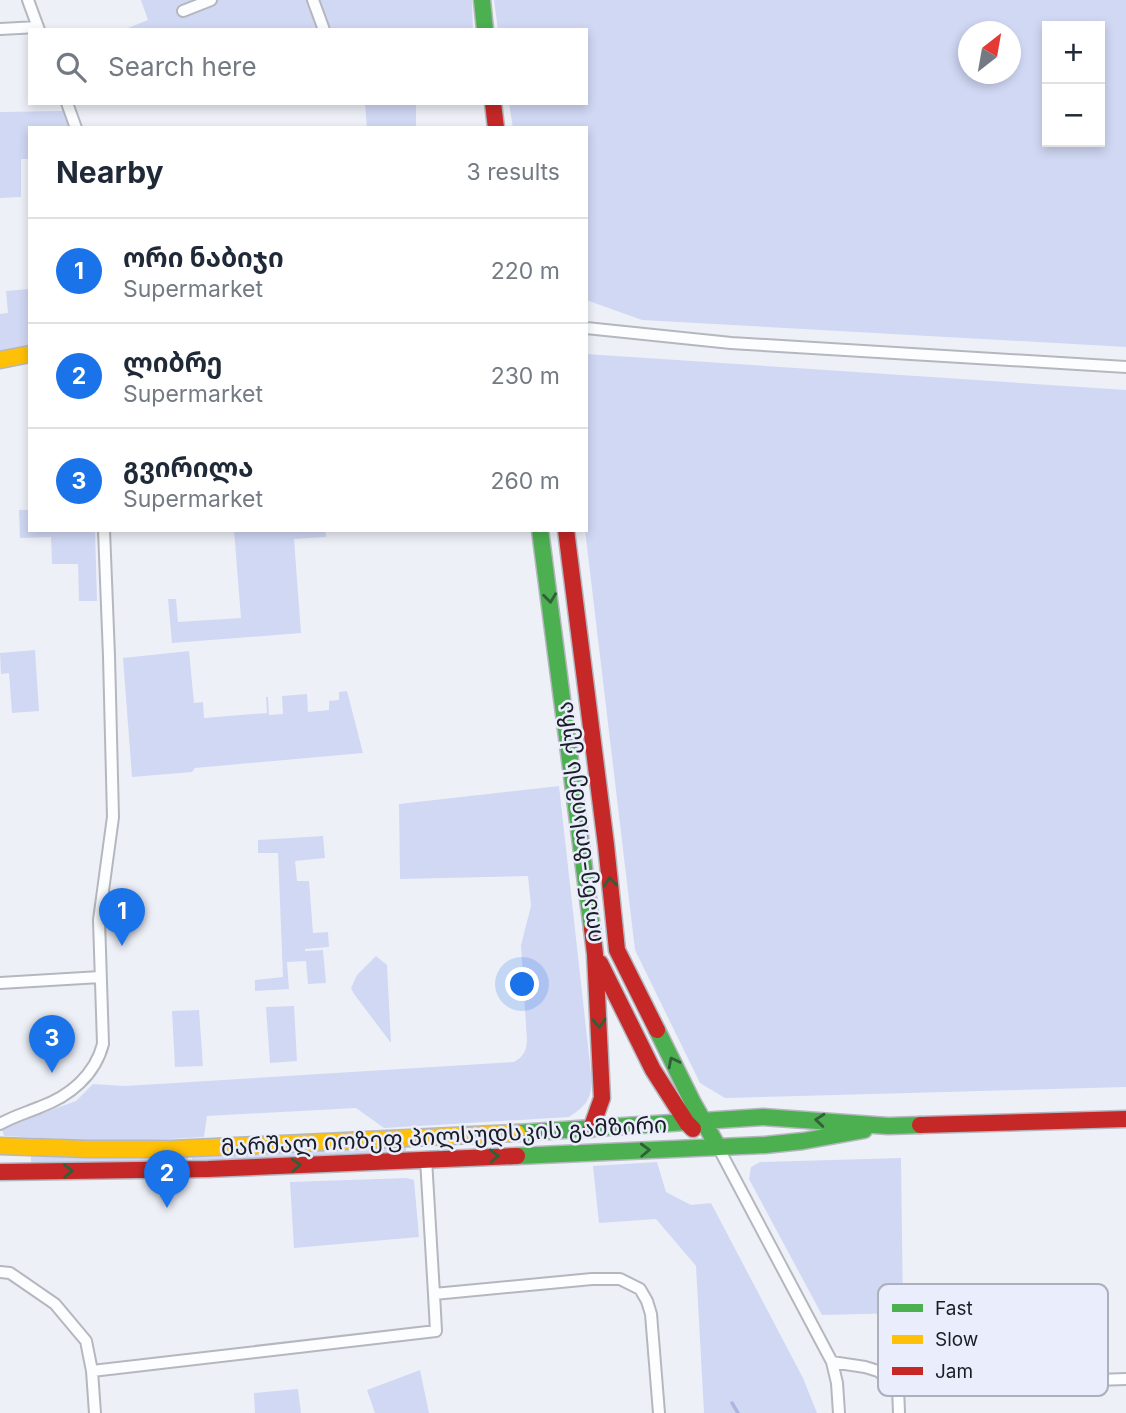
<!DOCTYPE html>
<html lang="en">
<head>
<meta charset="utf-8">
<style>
	body { margin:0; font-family:Inter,"Noto Sans Georgian",sans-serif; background:#f6f6f7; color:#1f2937 }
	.controls { position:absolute; right:21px; top:21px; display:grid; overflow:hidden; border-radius:0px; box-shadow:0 4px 10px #0003 }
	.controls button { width:63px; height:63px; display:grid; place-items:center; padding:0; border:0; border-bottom:2px solid #e0e1e3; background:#fff; color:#1f2937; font:35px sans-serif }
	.compass { position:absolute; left:958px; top:21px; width:63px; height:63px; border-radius:50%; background:#fff; box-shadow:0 4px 10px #0003; rotate:31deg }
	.you { position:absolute; left:523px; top:985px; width:24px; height:24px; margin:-18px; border:5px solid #fff; border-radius:50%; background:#1a73e8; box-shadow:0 0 0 10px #1a73e833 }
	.badge { display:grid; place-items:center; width:46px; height:46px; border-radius:50%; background:#1a73e8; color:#fff; font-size:23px; font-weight:700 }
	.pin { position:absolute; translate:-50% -58px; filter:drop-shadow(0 2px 4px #0008) }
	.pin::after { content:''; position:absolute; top:37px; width:24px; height:21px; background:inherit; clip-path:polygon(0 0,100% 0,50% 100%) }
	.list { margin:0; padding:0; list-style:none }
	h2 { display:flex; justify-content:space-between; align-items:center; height:91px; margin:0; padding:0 28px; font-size:30px }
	h2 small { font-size:23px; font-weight:400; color:#747a83 }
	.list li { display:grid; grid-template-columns:46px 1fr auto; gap:21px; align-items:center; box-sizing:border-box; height:105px; padding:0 28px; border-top:2px solid #e0e1e3 }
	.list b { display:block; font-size:26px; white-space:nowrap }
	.list p { margin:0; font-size:23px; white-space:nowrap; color:#747a83 }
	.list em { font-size:23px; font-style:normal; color:#747a83 }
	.icon { flex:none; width:38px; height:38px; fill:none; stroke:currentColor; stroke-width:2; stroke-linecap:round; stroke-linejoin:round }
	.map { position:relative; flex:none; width:1126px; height:1413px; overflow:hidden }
	.search { position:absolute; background:#fff; box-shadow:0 4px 10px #0003; left:28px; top:28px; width:560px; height:77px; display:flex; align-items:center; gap:18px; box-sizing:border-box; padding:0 24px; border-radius:0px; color:#747a83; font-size:26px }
	.panel { position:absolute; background:#fff; box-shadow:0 4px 10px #0003; left:28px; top:126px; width:560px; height:406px; border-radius:0px }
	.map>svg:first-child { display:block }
</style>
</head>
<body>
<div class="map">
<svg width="1126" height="1413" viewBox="0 0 1126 1413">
	<rect width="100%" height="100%" fill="#eef0f8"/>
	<!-- green -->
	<path fill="#d1d8f4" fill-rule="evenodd" d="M141 0H472L473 30H123L148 20Z
		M494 0H1126V347L642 320 589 301 586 300V128H513L509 103H586V30H498ZM1047 26H1100V142H1047ZM968 32H1010V74H968Z
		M365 103H416V128H367Z
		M63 111 71 128H30V159H21V197L0 198V112Z
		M29 289 30 347 0 354V314L8 313 6 291Z
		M586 354 1126 390V1087L725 1098 700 1083 635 950 585 530Z
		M19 510H30V530H95L97 601H79L78 564H52L51 537 20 538Z
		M234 530H325L326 537 294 539 301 633 172 643 168 599H176L178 622 241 618Z
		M35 650 39 711 12 713 9 673 1 674 0 653Z
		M189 651 194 703 203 702 204 718 267 713 266 697H268L269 715 283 714 282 696 307 694 308 712 329 710V701L339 700V692L347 691 363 753 195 768 192 772 132 777 123 658Z
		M559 786 592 1082C590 1102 585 1106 569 1117L384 1128 356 1108 207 1116 204 1137 119 1142 4 1136 2 1129 7 1126 76 1101 93 1084 125 1086 514 1062C523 1057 526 1052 527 1041L521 945 531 906 528 876 400 879 399 804Z
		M323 836 325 858 295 861 297 881H309L313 933 328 932 329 947 305 949V951L323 950 326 983 308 984 306 961 287 962 289 989 255 991V980L283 977 278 853H258V840Z
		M376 956 387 965 391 1043 354 994 351 988 357 975Z
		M294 1006 297 1061 270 1063 266 1007Z
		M199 1010 203 1066 175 1067 172 1011Z
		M406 1146V1151L192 1161V1156Z
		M31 1156 123 1158 188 1156V1161L124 1163 31 1162Z
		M901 1158 903 1313 822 1315 749 1179 751 1167 760 1162Z
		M657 1162 666 1192 691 1205 711 1203 803 1378 817 1413H704L696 1266 656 1219 599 1223 593 1166Z
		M407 1178 414 1180 419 1237 294 1248 290 1182Z
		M420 1370 429 1413H375L367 1390Z
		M298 1389 301 1413H255L254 1393Z"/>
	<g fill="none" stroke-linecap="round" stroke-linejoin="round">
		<!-- stream -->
		<path stroke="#abb5e0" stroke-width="3.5" d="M732 1403 738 1413"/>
		<defs>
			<path id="street" d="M28 0 39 30
				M313 0 324 30
				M183 11 211 0
				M0 29 38 27
				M67 103 76 128
				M586 328 731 343 1126 367
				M0 983 100 977
				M0 1124C14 1116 26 1113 40 1107 70 1096 95 1075 103 1044L99 920 113 817 109 656 104 530
				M718 1147 832 1362 837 1383 839 1413
				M426 1159 434 1294 592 1279H620L640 1289 647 1301 651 1314 659 1413
				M0 1272 10 1273 55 1304 86 1341 92 1371 95 1413
				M832 1362 865 1367 878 1371 898 1387 1126 1379
				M92 1371 436 1331 434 1294
				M898 1387 899 1413"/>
			<path id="fast" d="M482 0 485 30
				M540 530 592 929
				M657 1030 693 1103 718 1147
				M517 1133 763 1117 888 1126 920 1125
				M517 1156 765 1145 803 1141 864 1130"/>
			<path id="slow" d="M0 360 30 354
				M0 1146 87 1149H171L517 1133"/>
			<path id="jam" d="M493 103 496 128
				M566 530 606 845 617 950 657 1030
				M600 963 653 1070 687 1123 693 1129
				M920 1125 1126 1119
				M591 1129 602 1098 595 954 592 929
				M0 1172 208 1169 517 1156"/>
		</defs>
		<!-- street casing -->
		<use href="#street" stroke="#b5b7bf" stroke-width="14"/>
		<!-- fast casing -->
		<use href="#fast" stroke="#b5b7bf" stroke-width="19"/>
		<!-- slow casing -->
		<use href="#slow" stroke="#b5b7bf" stroke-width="19"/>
		<!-- jam casing -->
		<use href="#jam" stroke="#b5b7bf" stroke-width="19"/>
		<!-- street -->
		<use href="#street" stroke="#fcfdfe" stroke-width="10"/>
		<!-- fast -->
		<use href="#fast" stroke="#4caf50" stroke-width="16"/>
		<!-- slow -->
		<use href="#slow" stroke="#ffc107" stroke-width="16"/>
		<!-- jam -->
		<use href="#jam" stroke="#c62828" stroke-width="16"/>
	</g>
	<!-- one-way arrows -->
	<defs><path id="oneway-chevron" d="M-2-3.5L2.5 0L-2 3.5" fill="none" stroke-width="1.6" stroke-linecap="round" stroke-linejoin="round" transform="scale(1.75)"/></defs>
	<g stroke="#315f38">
		<use href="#oneway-chevron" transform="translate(550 598) rotate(83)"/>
		<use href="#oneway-chevron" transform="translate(610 882) rotate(-96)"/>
		<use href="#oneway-chevron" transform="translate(599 1023) rotate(87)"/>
		<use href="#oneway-chevron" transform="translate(673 1062) rotate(-117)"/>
		<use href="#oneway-chevron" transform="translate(820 1120) rotate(-175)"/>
		<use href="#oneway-chevron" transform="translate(645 1150) rotate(-2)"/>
		<use href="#oneway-chevron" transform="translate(494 1156) rotate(-2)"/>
		<use href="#oneway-chevron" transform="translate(296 1165) rotate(-3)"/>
		<use href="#oneway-chevron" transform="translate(68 1171) rotate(-1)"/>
	</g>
	<g text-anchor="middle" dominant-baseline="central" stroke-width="5" stroke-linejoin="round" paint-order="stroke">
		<!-- street labels -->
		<g font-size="23" fill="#1b1d25" stroke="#eaeefc">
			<text transform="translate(579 822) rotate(-97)">იოანე-ზოსიმეს ქუჩა</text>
			<text transform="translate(444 1136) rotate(-3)">მარშალ იოზეფ პილსუდსკის გამზირი</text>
		</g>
	</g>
	<!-- legend -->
	<rect x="878" y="1284" width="230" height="112" rx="10" fill="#eaeefc" stroke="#acafbc" stroke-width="2"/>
	<rect x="892" y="1304" width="31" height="8" fill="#4caf50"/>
	<rect x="892" y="1335" width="31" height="9" fill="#ffc107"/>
	<rect x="892" y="1367" width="31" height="8" fill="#c62828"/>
	<g font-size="19" fill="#1b1d25">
		<text x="935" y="1315">Fast</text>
		<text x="935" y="1346">Slow</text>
		<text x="935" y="1378">Jam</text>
	</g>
</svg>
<div class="controls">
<button>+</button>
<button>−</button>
</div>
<svg class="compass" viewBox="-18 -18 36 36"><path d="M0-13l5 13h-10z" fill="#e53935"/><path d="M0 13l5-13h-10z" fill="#747a83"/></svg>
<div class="you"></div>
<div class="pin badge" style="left:122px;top:946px">1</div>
<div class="pin badge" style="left:167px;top:1208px">2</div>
<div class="pin badge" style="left:52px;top:1073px">3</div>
<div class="search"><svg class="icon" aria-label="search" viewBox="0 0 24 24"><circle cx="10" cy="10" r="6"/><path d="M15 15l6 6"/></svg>Search here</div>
<section class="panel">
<h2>Nearby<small>3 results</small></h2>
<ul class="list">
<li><span class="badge">1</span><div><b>ორი ნაბიჯი</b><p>Supermarket</p></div><em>220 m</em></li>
<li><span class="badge">2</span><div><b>ლიბრე</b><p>Supermarket</p></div><em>230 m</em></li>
<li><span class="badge">3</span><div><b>გვირილა</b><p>Supermarket</p></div><em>260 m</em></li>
</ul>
</section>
</div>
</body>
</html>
